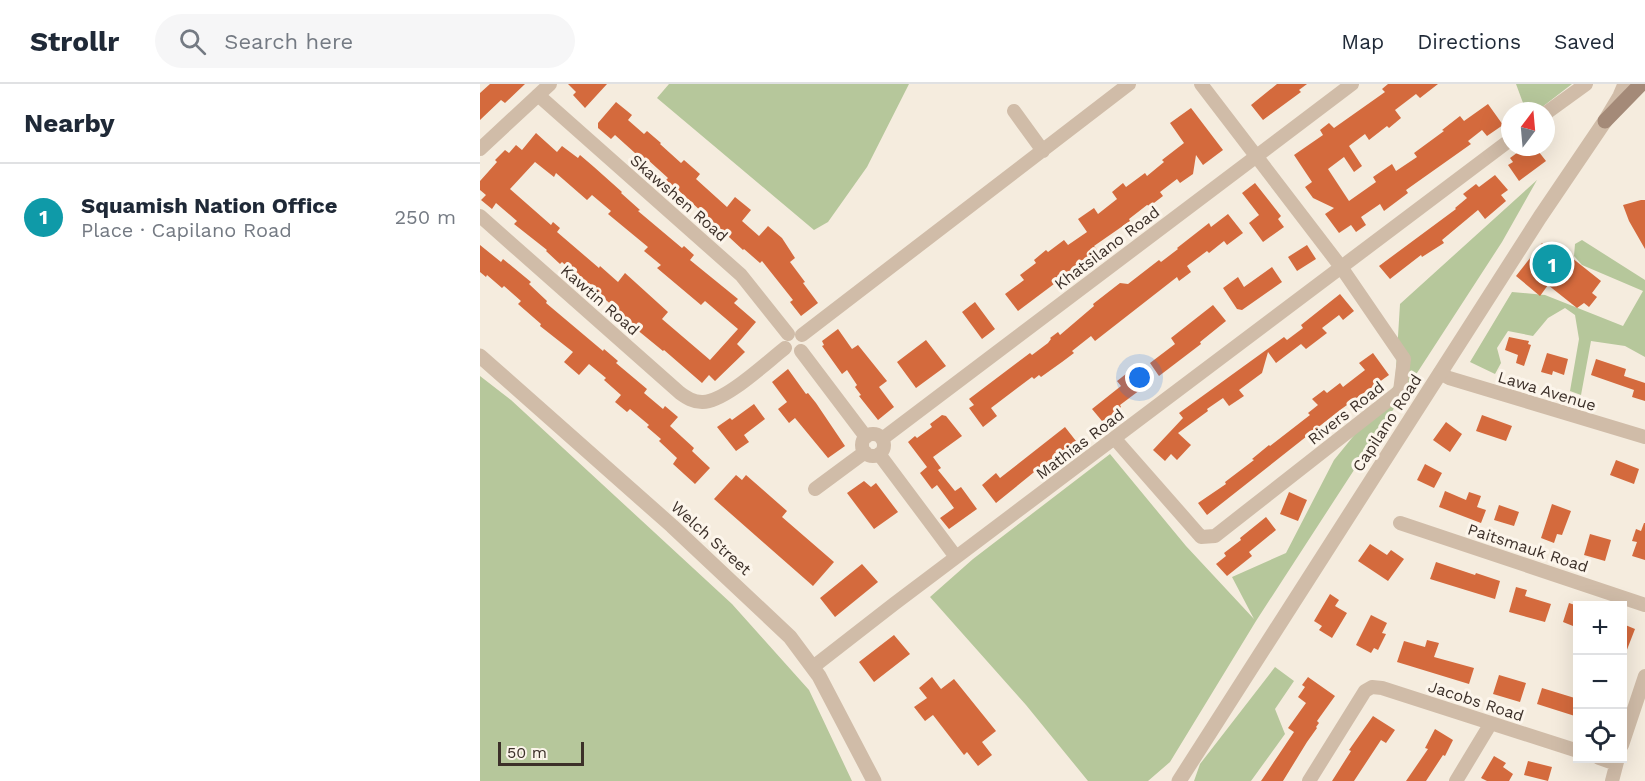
<!DOCTYPE html>
<html lang="en">
<head>
<meta charset="utf-8">
<style>
	body { margin:0; font-family:"Work Sans",sans-serif; background:#f6f6f7; color:#1f2937 }
	.controls { position:absolute; right:18px; bottom:18px; display:grid; overflow:hidden; border-radius:0px; box-shadow:0 6px 24px #0002 }
	.controls button { width:54px; height:54px; display:grid; place-items:center; padding:0; border:0; border-bottom:2px solid #e0e1e3; background:#fff; color:#1f2937; font:30px sans-serif }
	.compass { position:absolute; left:1021px; top:18px; width:54px; height:54px; border-radius:50%; background:#fff; box-shadow:0 6px 24px #0002; rotate:16deg }
	.scale { position:absolute; left:18px; bottom:15px; width:86px; box-sizing:border-box; padding-left:6px; border:3px solid #3c3029; border-top:0; font-size:16px; line-height:21px; white-space:nowrap; color:#3c3029; -webkit-text-stroke:4px #fcf5eb; paint-order:stroke }
	.you { position:absolute; left:660px; top:294px; width:21px; height:21px; margin:-15px; border:4px solid #fff; border-radius:50%; background:#1a73e8; box-shadow:0 0 0 9px #1a73e833 }
	.badge { display:grid; place-items:center; width:39px; height:39px; border-radius:50%; background:#1a73e8; color:#fff; font-size:20px; font-weight:700 }
	.pin { position:absolute; translate:-50% -50%; border:3px solid #fff; box-shadow:0 2px 6px #0006 }
	.list { margin:0; padding:0; list-style:none }
	h2 { display:flex; justify-content:space-between; align-items:center; height:78px; margin:0; padding:0 24px; font-size:26px }
	h2 small { font-size:20px; font-weight:400; color:#747a83 }
	.list li { display:grid; grid-template-columns:39px 1fr auto; gap:18px; align-items:center; box-sizing:border-box; height:108px; padding:0 24px; border-top:2px solid #e0e1e3 }
	.list b { display:block; font-size:22px; white-space:nowrap }
	.list p { margin:0; font-size:20px; white-space:nowrap; color:#747a83 }
	.list em { font-size:20px; font-style:normal; color:#747a83 }
	.icon { flex:none; width:33px; height:33px; fill:none; stroke:currentColor; stroke-width:2; stroke-linecap:round; stroke-linejoin:round }
	.map { position:relative; flex:none; width:1165px; height:697px; overflow:hidden }
	header { display:flex; align-items:center; gap:36px; box-sizing:border-box; height:84px; padding:0 30px; background:#fff; border-bottom:2px solid #e0e1e3 }
	header strong { font-size:28px }
	nav { display:flex; gap:33px; margin-inline-start:auto; font-size:21px }
	.search { width:420px; height:54px; background:#f6f6f7; display:flex; align-items:center; gap:15px; box-sizing:border-box; padding:0 21px; border-radius:33px; color:#747a83; font-size:22px }
	main { display:flex }
	aside { flex:1; background:#fff }
	.map>svg:first-child { display:block }
</style>
</head>
<body>
<header>
<strong>Strollr</strong>
<div class="search"><svg class="icon" aria-label="search" viewBox="0 0 24 24"><circle cx="10" cy="10" r="6"/><path d="M15 15l6 6"/></svg>Search here</div>
<nav><a>Map</a><a>Directions</a><a>Saved</a></nav>
</header>
<main>
<aside>
<h2>Nearby<small></small></h2>
<ul class="list">
<li><span class="badge" style="background:#0f9aa8">1</span><div><b>Squamish Nation Office</b><p>Place · Capilano Road</p></div><em>250 m</em></li>
</ul>
</aside>
<div class="map">
<svg width="1165" height="697" viewBox="0 0 1165 697">
	<rect width="100%" height="100%" fill="#f5ecde"/>
	<!-- green -->
	<path fill="#b6c79b" d="M189 0H429L387 83 348 138 334 146 177 14Z
		M1036 0H1092L1057 27H1046Z
		M1057 96 1022 158 776 537 690 678 668 697H608L546 621 450 513 493 475 630 370 706 462 774 535 752 493 806 469 854 376 915 301 920 220Z
		M1102 156 1165 196V273L1145 262 1111 257 1101 311 1090 307 1099 255 1095 231 1085 224 1068 234 1053 252 1028 247 1017 264 1021 279 1015 290 990 278 1032 208 1065 211 1143 242 1163 207 1102 181 1094 172 1095 160Z
		M0 292 31 316 252 520 329 606 372 697H0Z
		M795 583 814 597 795 625 805 650 771 697H714L720 680Z"/>
	<!-- building -->
	<path fill="#d46a3d" fill-rule="evenodd" d="M10 0H45L25 19 21 16 0 36V9Z
		M88 0H127L105 24 93 11 96 8Z
		M797 0H827L819 6 821 8 783 36 771 21Z
		M908 0H958L940 14 936 10 915 26 921 34 909 44 907 42 889 56 885 50 869 62 882 82 874 88 864 73 848 85 869 117 896 98 893 93 912 80 916 87 937 73 934 69 964 47 962 46 980 32 984 37 1008 20 1023 41 1007 52 1002 46 988 57 991 60 926 106 928 109 904 127 900 120 881 133 886 141 876 148 871 141 859 149 845 130 854 124 833 114 825 103 832 98 814 71 843 51 840 46 849 39 854 44 905 8 902 5Z
		M136 18 152 31 148 36 164 50 167 47 181 59 180 60 201 79 204 76 220 90 216 95 247 123 255 113 271 126 262 137 279 152 288 142 302 154 315 174 310 178 325 198 323 199 338 219 321 232 310 218 313 216 282 177 280 179 264 165 263 166 196 104 195 105 185 97 188 94 167 75 165 78 135 51 131 55 118 44V39Z
		M711 24 743 66 723 81 716 71 713 90 700 99 697 95 680 108 683 112 670 122 667 121 649 135 650 137 614 162 618 167 538 227 525 210 544 196 540 191 556 179 554 176 566 166 568 168 584 156 588 161 607 148 598 135 614 124 618 130 637 115 632 108 643 99 646 103 665 89 667 92 684 78 682 76 704 59 690 39Z
		M56 49 77 68 82 62 98 74 100 71 114 83 142 108 141 109 160 126 158 127 202 164 204 162 214 171 210 176 258 215 254 219 276 238 257 260 265 268 235 297 229 291 222 299 184 266 183 267 150 240 139 230 140 228 120 211 119 212 82 178 80 180 66 167 67 166 34 140 37 137 16 119 12 125 1 116 6 111 0 106V97L17 78 15 76 25 66 29 69 36 61 42 66ZM55 78 74 93 76 89 107 116 112 111 131 127 128 130 168 163 164 167 181 181 177 184 221 221 225 217 258 245 230 276 182 235 188 228 145 189 138 198 120 182 119 184 77 148 80 144 73 138 71 141 30 105Z
		M1045 63H1055L1066 77 1039 97 1028 81 1033 78 1030 74Z
		M1015 91 1028 106 1021 111 1026 117 1005 135 998 126 962 156 964 159 942 173 941 171 910 195 899 182 976 125 975 124 987 114 983 110 996 100 999 103Z
		M775 99 801 132 798 135 804 143 783 158 769 139 779 131 762 109Z
		M1161 116H1165V165L1149 137 1143 121Z
		M748 130 763 149 747 161 744 157 729 169 727 167 707 182 711 188 699 197 697 193 615 257 611 252 592 267 594 269 582 278 561 293 559 291 554 295 552 293 511 324 517 332 503 343 489 324 494 321 489 315 550 269 552 271 568 259 571 255 570 254 578 248 580 251 614 222 613 220 640 199 648 200 679 176 681 178 698 165 697 164 729 139 731 143Z
		M1062 159 1073 167 1077 162 1121 197 1112 209 1117 213 1109 223 1104 219 1097 224 1068 201 1060 212 1036 192Z
		M0 161 21 178 23 175 51 198 49 200 67 217 66 219 123 267 124 265 138 277 136 279 167 305 164 309 183 325 185 322 198 333 190 342 214 364 212 367 230 384 215 400 193 380 197 374 179 357 181 355 167 343 169 341 150 325 147 328 135 318 141 311 124 296 126 294 109 280 99 291 84 278 93 268 60 242 61 240 38 220 41 217 24 202 22 204 7 191 6 193 0 188Z
		M827 161 836 175 817 187 808 173Z
		M792 183 802 198 762 226 757 225 743 204 758 193 764 203Z
		M860 210 874 227 863 236 859 231 842 244 847 249 826 265 821 260 796 279 788 268 782 289 759 306 764 312 749 322 743 314 727 325 728 327 698 349 711 361 697 376 691 370 685 377 673 366 703 334 699 329 804 253 807 256 823 244 821 241Z
		M495 218 515 245 502 255 482 228Z
		M733 221 746 237 720 258 721 260 679 292 670 279 695 260 691 254Z
		M358 245 372 265 378 261 407 297 399 303 414 323 398 336 379 312 381 311 375 303 377 301 367 286 362 290 342 262 344 261 342 257Z
		M1029 253 1049 257 1048 260 1051 261 1044 282 1036 279 1038 271 1025 266Z
		M446 256 466 282 436 304 417 278Z
		M893 269 909 291 860 326 727 431 718 419 746 400 745 398 774 376 772 375 789 361 790 362 830 331 828 329 838 321 832 315 844 306 847 309 860 299 863 303 885 286 879 279Z
		M1067 269 1088 275 1084 291 1073 287 1072 291 1061 288Z
		M1116 275 1146 285 1144 292 1165 299V317L1152 313 1154 306 1111 291Z
		M308 285 326 310 328 309 336 319 365 362 348 374 315 334 309 339 298 325 307 318 292 298Z
		M651 286 664 303 640 321 641 323 631 331 634 334 627 339 624 336 622 337 612 325 641 302 637 297Z
		M274 320 285 335 264 351 269 358 256 367 237 343 250 334 252 336Z
		M462 331 466 332 482 352 453 373 461 384 458 386 475 407 481 403 497 425 469 445 460 434 474 424 457 401 452 405 440 389 447 383 428 358 435 352 437 354 452 343 450 340Z
		M1002 331 1032 342 1026 357 996 347Z
		M966 338 982 350 970 368 953 356Z
		M585 343 596 357 581 368 583 370 571 379 569 376 516 419 502 401 516 389 520 394Z
		M1136 376 1159 385 1154 400 1130 391Z
		M945 380 962 389 954 404 937 396Z
		M256 391 262 396 266 391 307 427 302 433 354 478 333 502 234 415Z
		M384 397 391 403 396 399 418 428 394 445 367 409Z
		M965 407 986 416 989 408 1001 412 997 423 1006 426 1001 439 959 423Z
		M809 408 827 416 818 437 800 430Z
		M1072 420 1091 427 1082 451 1077 450 1074 459 1061 454Z
		M1019 421 1039 428 1034 442 1014 436Z
		M786 433 796 446 769 468 772 472 747 492 736 480 746 472 744 469 761 456 760 454Z
		M1164 439H1165V476L1152 472 1157 458 1152 457 1156 445 1161 447Z
		M1110 450 1131 456 1125 477 1104 471Z
		M890 460 907 471 911 466 924 475 908 497 878 477Z
		M956 478 995 491 996 489 1020 497 1015 515 950 495Z
		M382 480 398 498 355 533 340 514Z
		M1036 503 1047 506 1045 512 1071 520 1065 538 1029 528Z
		M850 510 859 516 855 522 867 529 852 554 839 546 842 542 834 537Z
		M1089 519 1098 522V544L1083 538Z
		M891 531 907 539 902 549 906 550 898 566 894 564 891 569 876 561Z
		M1143 540 1155 545 1143 576Z
		M414 551 430 570 394 598 379 578Z
		M947 556 959 559 954 573 994 584 989 600 917 578 924 557 945 563Z
		M1019 591 1046 599 1040 618 1013 610Z
		M452 593 461 605 474 595 516 647 502 658 512 671 498 682 487 668 484 671 453 631 445 637 434 623 447 614 439 604Z
		M828 593 855 612 837 637 839 639 836 643 837 644 827 658 803 697H781L814 648 808 644 826 619 818 613 825 603 822 601Z
		M1062 604 1098 615V633L1057 620Z
		M893 632 915 646 906 659 901 656 874 697H852L871 667 869 666Z
		M955 645 973 656 965 672 963 671 946 697H926L948 665 945 664Z
		M1014 672 1026 679 1023 683 1033 690 1029 697H1007L1001 694Z
		M1048 677 1072 683 1068 697 1044 691Z"/>
	<g fill="none" stroke-linecap="round" stroke-linejoin="round">
		<!-- minor -->
		<path stroke="#d0bca8" stroke-width="14" d="M58 11 261 191 308 250
			M534 27 563 67
			M1066 29 1106 0
			M0 65 70 0
			M0 132 200 309C207 314 213 318 222 318 244 319 287 278 305 264
			M322 251 649 0
			M321 267 386 353
			M960 289 969 294 1165 353
			M382 361a11 11 0 1 1 22 0a11 11 0 1 1-22 0Z
			M402 355 872 0
			M635 355 721 453 735 452 920 307 924 275 861 183 721 0
			M399 370 476 473
			M335 405 385 368
			M920 439 1165 521
			M333 583 414 520 1030 56
			M1142 661 1165 592
			M1119 674 1136 680
			M829 697 885 607 892 603 902 604 1098 667
			M976 697 1011 639
			M1132 697 1138 674"/>
		<!-- tertiary -->
		<path stroke="#d0bca8" stroke-width="15" d="M0 272 192 442 310 553 339 592 394 697
			M699 697 1060 133 1125 37 1140 12 1145 0"/>
		<!-- secondary -->
		<path stroke="#a48a78" stroke-width="15" d="M1125 37 1161 0"/>
	</g>
	<g text-anchor="middle" dominant-baseline="central" stroke-width="6" stroke-linejoin="round" paint-order="stroke">
		<!-- street labels -->
		<g font-size="16" fill="#3c3029" stroke="#fcf5eb">
			<text transform="translate(199 114) rotate(41)">Skawshen Road</text>
			<text transform="translate(627 164) rotate(-37)">Khatsilano Road</text>
			<text transform="translate(120 216) rotate(41)">Kawtin Road</text>
			<text transform="translate(1067 307) rotate(17)">Lawa Avenue</text>
			<text transform="translate(866 329) rotate(-38)">Rivers Road</text>
			<text transform="translate(907 339) rotate(-57)">Capilano Road</text>
			<text transform="translate(600 360) rotate(-37)">Mathias Road</text>
			<text transform="translate(231 454) rotate(42)">Welch Street</text>
			<text transform="translate(1048 464) rotate(18)">Paitsmauk Road</text>
			<text transform="translate(996 617) rotate(18)">Jacobs Road</text>
		</g>
	</g>
</svg>
<div class="controls">
<button>+</button>
<button>−</button>
<button><svg class="icon" aria-label="locate" viewBox="0 0 24 24"><circle cx="12" cy="12" r="6"/><path d="M12 2v4M12 18v4M2 12h4M18 12h4"/></svg></button>
</div>
<svg class="compass" viewBox="-18 -18 36 36"><path d="M0-13l5 13h-10z" fill="#e53935"/><path d="M0 13l5-13h-10z" fill="#747a83"/></svg>
<div class="scale">50 m</div>
<div class="you"></div>
<div class="pin badge" style="left:1072px;top:180px;background:#0f9aa8">1</div>
</div>
</main>
</body>
</html>
